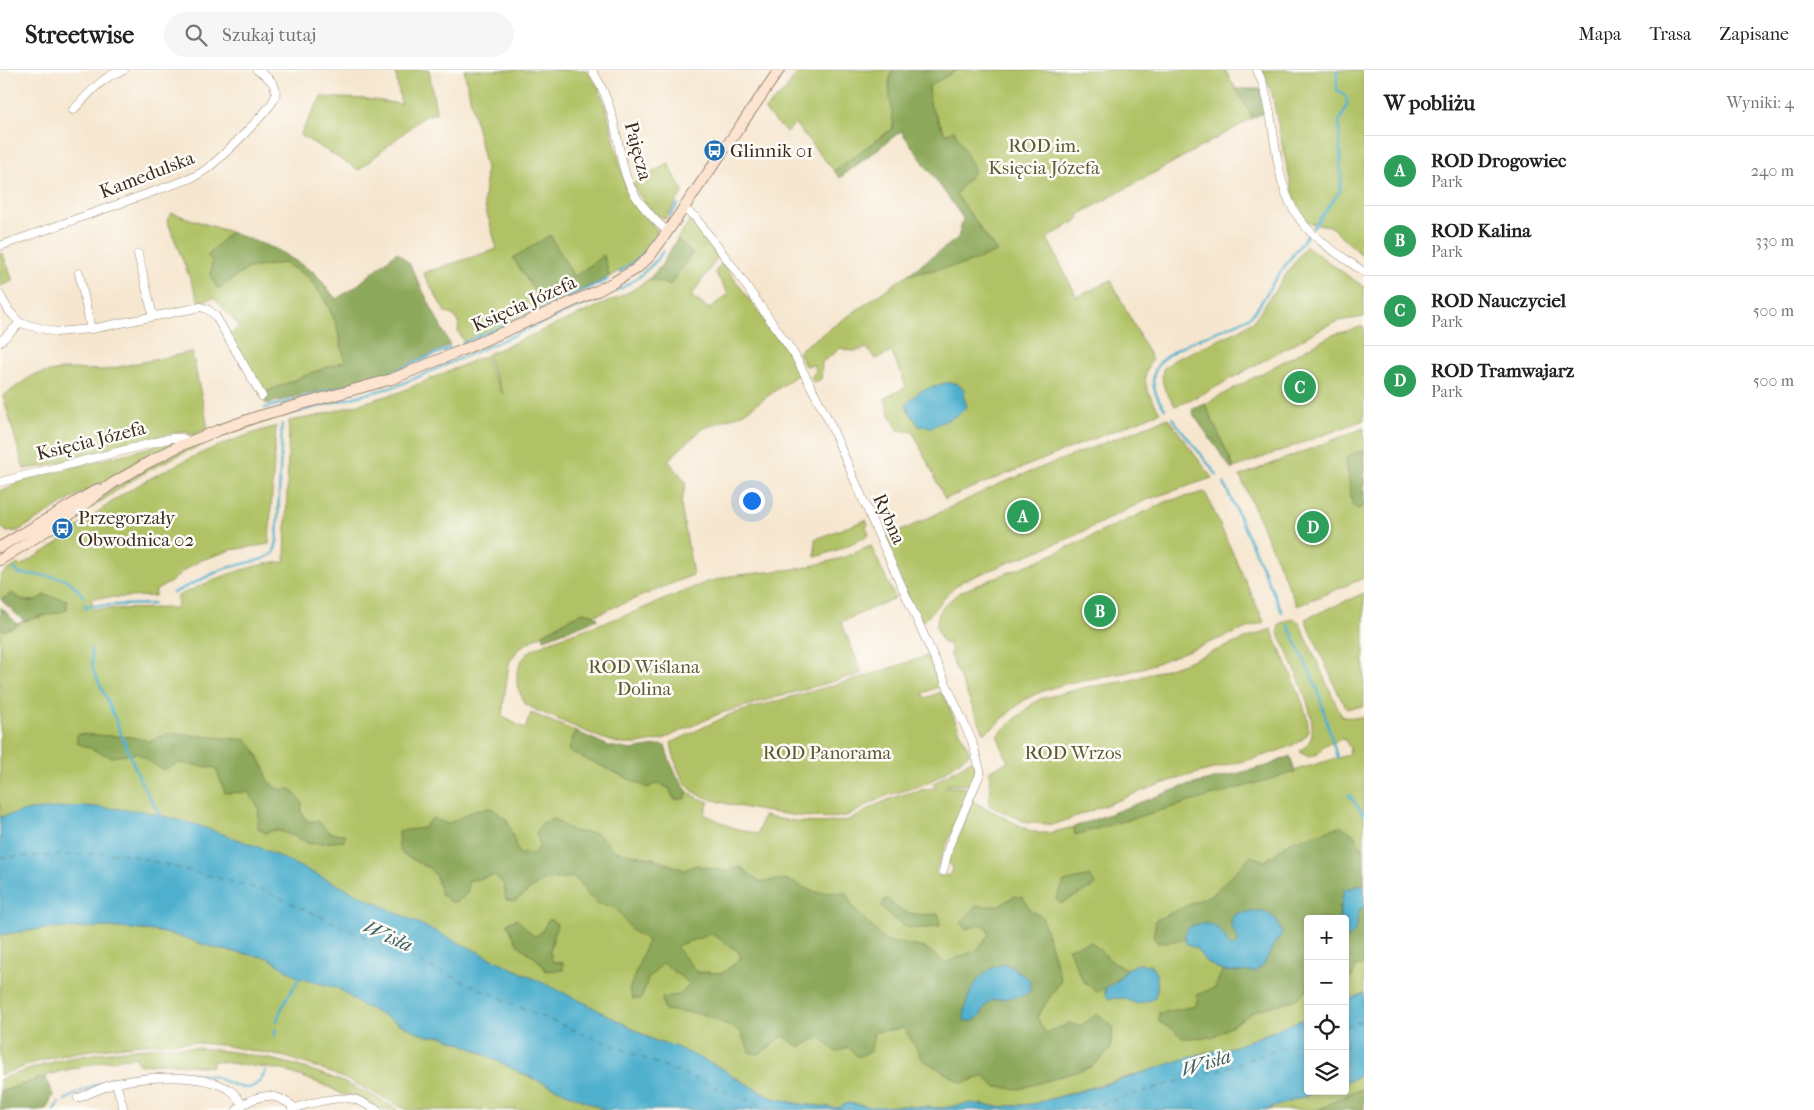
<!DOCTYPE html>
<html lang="pl">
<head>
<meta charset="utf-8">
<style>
	body { margin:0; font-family:"IM FELL French Canon",serif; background:#f6f6f6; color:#202124 }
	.controls { position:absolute; right:15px; bottom:15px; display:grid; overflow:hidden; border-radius:5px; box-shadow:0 2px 8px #0003 }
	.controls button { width:45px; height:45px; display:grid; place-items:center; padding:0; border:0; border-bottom:1px solid #e0e0e0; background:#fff; color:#202124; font:25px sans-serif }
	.you { position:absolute; left:751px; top:430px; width:18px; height:18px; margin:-12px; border:4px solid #fff; border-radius:50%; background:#1a73e8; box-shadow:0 0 0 8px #1a73e833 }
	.badge { display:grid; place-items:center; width:32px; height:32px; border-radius:50%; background:#1a73e8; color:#fff; font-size:16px; font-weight:700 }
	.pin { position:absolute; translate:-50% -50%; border:2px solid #fff; box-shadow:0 1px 5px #0006 }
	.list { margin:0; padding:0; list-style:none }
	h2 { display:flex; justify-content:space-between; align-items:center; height:65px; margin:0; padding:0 20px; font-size:21px }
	h2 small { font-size:16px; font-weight:400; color:#757577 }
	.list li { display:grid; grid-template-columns:32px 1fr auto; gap:15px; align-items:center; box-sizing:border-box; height:70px; padding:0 20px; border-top:1px solid #e0e0e0 }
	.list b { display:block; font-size:19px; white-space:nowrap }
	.list p { margin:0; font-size:16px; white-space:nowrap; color:#757577 }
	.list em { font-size:16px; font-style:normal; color:#757577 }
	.icon { flex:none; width:28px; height:28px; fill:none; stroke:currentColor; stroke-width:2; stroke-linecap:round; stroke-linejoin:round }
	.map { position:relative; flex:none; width:1364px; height:1040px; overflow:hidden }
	header { display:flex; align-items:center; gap:30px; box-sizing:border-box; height:70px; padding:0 25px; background:#fff; border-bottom:1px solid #e0e0e0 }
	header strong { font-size:24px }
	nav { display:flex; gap:28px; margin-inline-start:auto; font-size:18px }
	.search { width:350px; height:45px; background:#f6f6f6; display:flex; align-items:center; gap:12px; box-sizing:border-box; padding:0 18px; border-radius:28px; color:#757577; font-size:19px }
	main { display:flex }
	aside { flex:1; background:#fff }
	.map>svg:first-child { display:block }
</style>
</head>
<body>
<header>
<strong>Streetwise</strong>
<div class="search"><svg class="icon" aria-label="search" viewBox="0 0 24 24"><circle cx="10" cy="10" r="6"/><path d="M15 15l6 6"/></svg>Szukaj tutaj</div>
<nav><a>Mapa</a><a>Trasa</a><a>Zapisane</a></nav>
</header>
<main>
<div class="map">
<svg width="1364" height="1040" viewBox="0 0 1364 1040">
	<rect width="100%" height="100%" fill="#fdfcf7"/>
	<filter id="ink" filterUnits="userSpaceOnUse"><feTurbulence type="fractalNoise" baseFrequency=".02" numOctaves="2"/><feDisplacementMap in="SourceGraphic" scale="10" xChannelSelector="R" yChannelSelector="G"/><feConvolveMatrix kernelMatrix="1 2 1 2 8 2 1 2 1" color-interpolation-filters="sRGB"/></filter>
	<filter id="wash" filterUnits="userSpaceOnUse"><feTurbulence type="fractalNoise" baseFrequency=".0096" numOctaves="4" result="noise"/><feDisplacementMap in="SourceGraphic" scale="20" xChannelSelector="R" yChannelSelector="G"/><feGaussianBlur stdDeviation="1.12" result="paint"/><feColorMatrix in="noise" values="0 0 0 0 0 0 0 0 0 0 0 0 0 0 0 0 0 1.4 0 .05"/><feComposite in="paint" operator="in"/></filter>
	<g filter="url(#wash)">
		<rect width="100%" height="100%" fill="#f6e6cf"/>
		<!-- green -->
		<path fill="#b0c265" stroke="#767642" d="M395 0H429L436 43 423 47 359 100 300 65 321 27 367 29 401 34Z
			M464 0H586L598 16 607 41 626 119 639 140 657 160 658 167 640 188 609 207 604 186 574 207 550 166 513 188 545 237 464 272 458 261 459 253 454 246 445 242 423 203 497 179 484 133 486 99Z
			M799 0H894L891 2 894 51 893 58 834 101 795 54 786 62 764 40 785 21Z
			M957 0H1225L1253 48 1078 145 1080 149 1047 168 1077 227 1111 210 1152 290C1138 309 1149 325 1160 342L945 429 913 362 898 360 888 341 885 328 906 317 892 282 875 289 867 278C857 282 851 282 841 278L822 292 821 309 814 313 811 307 816 301 814 295 805 296 798 283 801 279 907 205 940 198 997 182 956 124 954 60 946 64 930 35 929 16Z
			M1262 0H1364V187L1330 156 1309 153 1296 137 1282 75 1272 23Z
			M668 93 683 122 665 149C650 142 641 129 633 114Z
			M172 143 230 162 208 186 212 190 211 207 218 219 249 198 284 193 307 206 324 228 336 253 345 291 314 302 261 325 230 266 239 256 214 228 199 232 167 150Z
			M689 151H692L718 187 691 226 709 239 728 224 715 202 722 192 791 286 800 303 744 343 702 359 668 390 686 412 681 435 693 505 595 545 583 542 558 555 519 578 509 593 502 646 525 659 531 643 575 661 569 681 669 718 674 729H684L688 722 698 728 709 732 704 744 734 758 758 764 763 746C790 751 819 756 847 750 857 748 865 741 874 736 893 727 916 719 936 718L932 714 975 688 977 705 973 714 947 715V717H964L970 721 936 799V803L938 806 950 805 952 798 948 791 949 784 972 731 1029 760 1039 763H1049L1074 757 1075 764 1348 685 1350 678 1344 669 1325 675 1318 684 1309 687 1301 683V680C1305 677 1309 674 1311 668 1319 646 1288 584 1278 562L1279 554 1293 548 1299 552 1342 647 1364 648V924L1345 932V849H1308V952L1271 962 1236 976 1033 1034 998 1037 983 1035 942 1038 905 1036 872 1037 849 1033 838 1038 799 1034 773 1028 731 1005 668 975 657 972 613 948 38 740 0 747V556L4 560 24 551 67 540V530L22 531 12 523 1 530 0 528V505L18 494 20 496C36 486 54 477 68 465 86 451 104 437 123 424 171 395 221 372 276 356L269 474 231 480 199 491 182 502 171 512 156 520 155 526 91 528 94 539 177 538 178 526C207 512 252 492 285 492L289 351 317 346 397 323 484 286 502 323H503L486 285 617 228 634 219 649 209 670 215 692 183 677 169Z
			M1306 176 1364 217V247L1338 251 1324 257 1207 322 1175 336C1166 322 1160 316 1163 299L1174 290 1240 260 1254 250Z
			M0 183 3 184 13 211 0 216Z
			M1364 256V350L1234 398 1205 334 1332 265Z
			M192 282 208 358 193 365 182 361 47 396 24 399 3 326 33 305 65 299 104 300Z
			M274 346 272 350C228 363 185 380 144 403 121 417 99 433 76 448L75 446C108 418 163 386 204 370 227 361 251 354 274 346Z
			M1168 348 1212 408 1146 430 1072 467 963 511 949 522 926 549 923 551 917 546 884 472 886 466 903 460 999 414Z
			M1364 358V508L1297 536 1240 406Z
			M170 372 173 374 110 410 81 423 18 461 7 462 0 456V420L8 419 14 413Z
			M1205 422 1264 552C1236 562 1209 573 1182 583 1164 590 1146 598 1128 602 1095 609 1062 611 1032 626 1013 635 1002 653 984 663L949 584 952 580 949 574 943 573 936 557 938 546 943 536 960 522 1047 487 1168 431Z
			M866 450 868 455 866 457 869 465 840 479 815 487V469Z
			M871 476 895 528 841 552 862 603 721 643 661 670 637 674H621L601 668 536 640 525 634 517 616V602L522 590 530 581 553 570 629 544 707 512 730 506 803 498 842 488Z
			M1364 523V637L1347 638 1340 627 1305 549Z
			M1271 559C1279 579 1312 644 1308 662 1305 675 1260 687 1247 690 1222 697 1195 703 1170 711 1132 724 1094 740 1056 754 1046 755 1037 752 1027 753L989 735 990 700 1008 692 997 665 1031 635 1040 629 1087 617 1128 611 1181 594Z
			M927 586 940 616 923 623 925 628 942 622 970 683C956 693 941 707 926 713 911 720 894 722 879 729 868 734 857 743 845 746 821 753 712 736 693 721 679 710 674 689 671 673L731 644 866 606Z
			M107 857 155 861 186 868 199 873 218 879 269 888 299 908 338 918 358 933 427 966H442L470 977 521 1003 605 1040H407L348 1010 319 998 286 987 221 975 185 972 141 974 77 982 43 990 0 1005V865L40 859Z
			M164 976C249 979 325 996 398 1040H384L354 1025H343L329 1017 283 1000 213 991 212 997 161 993 139 995 135 987 101 992 58 1002 0 1022V1009L43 995 51 994 52 992C89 983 126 980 164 976Z
			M1364 1004V1019L1353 1022 1318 1040H1266L1320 1021H1345V1012Z"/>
		<!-- forest -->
		<path fill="#8ca85a" stroke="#64693c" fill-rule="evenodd" d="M894 0H957L929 16 930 35 945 64 954 60 975 100 956 124 997 182 966 194 907 205 958 168 963 148 901 61 840 108 834 101 893 58C895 44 883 10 894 0Z
			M1236 19H1260L1265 42 1253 48Z
			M230 162 276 179 315 203 336 229 354 218 397 182 409 193 450 275 403 297 376 307 266 334 260 324 314 302 345 291 336 253 324 228 307 206 284 193 249 198 218 219 211 207 212 190 207 186Z
			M550 165 574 207 604 185 609 207 545 237 513 188Z
			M677 169 692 183 670 215 649 209 661 196Z
			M1205 334 1234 398 1232 400 1193 344 1192 339Z
			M1364 381V436L1358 439 1352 434 1346 389 1355 382Z
			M12 523C24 532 32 535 44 525L67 530V540L24 551 1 530Z
			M1 537 18 555 4 561 0 556Z
			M583 542 595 545 598 549 544 569 543 565 558 555Z
			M575 661 609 676 631 680 661 675 665 676C670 694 677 708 688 722L685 729H674L669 718 657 713 648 718 569 681Z
			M169 663 247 670 255 680 266 701 267 710 277 719H291L302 733 301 741 307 751H318L330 763 345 764 344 771 310 774 296 767 276 760 265 763 258 758 259 738 248 722 225 723 216 698 179 693 163 700 137 683 111 687 77 673V664L131 667 150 671Z
			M1290 686 1295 702 1075 765 1074 757 1182 717 1267 696Z
			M492 738 507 750 519 784 535 783 540 775 536 763 542 753 553 749 574 762 597 763 615 781 652 788 684 800 696 795 725 801 741 797 760 812 785 809 814 822 846 823 854 839 886 871 926 878 945 893 977 880 989 864 984 854 965 859 961 852 976 836H999L1014 826 1023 827 1030 840 1042 847 1061 910 1037 947 1045 963 1071 953 1080 956 1098 944 1113 957 1110 980 1091 997 1020 1019 995 1017 985 1006 962 1013 923 990 904 958 874 962 871 981 858 987 848 977 836 982 820 967 800 977 783 966 760 984 750 983 740 961 703 944 664 940 662 927 680 925 690 914 663 893 648 909 641 929H633L629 920 648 870 632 861 616 838 597 833 586 824 581 814 573 807 542 811 515 831 506 830 504 815 495 805 468 811V823L458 831 451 832 441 824 436 806 429 798 402 784 398 775 399 761 423 758 432 748 448 754 477 739ZM712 864 739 882 741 889 722 903 697 902 676 876ZM1002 894 1012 897 1030 910 1002 929 992 930 985 936Z
			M1341 756 1353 764 1364 779V815L1357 816 1340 835 1339 849H1308V920L1294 930 1257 940 1213 967 1183 968 1174 960 1159 952V943L1196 936 1198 924 1215 918 1222 901 1240 902 1264 895 1273 876 1282 864 1238 843 1232 848 1231 854 1239 872 1235 876H1229L1225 867 1204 853C1191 855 1186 856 1184 870L1158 873 1153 867 1156 850 1213 824 1251 786 1265 791 1290 772Z
			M1090 806 1096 815 1060 834 1056 829 1064 812Z
			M886 828C903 846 916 845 939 844L940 856C907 862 904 859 881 836Z
			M1364 837V894L1357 896 1349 912H1345V870L1355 862 1359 841Z
			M517 849 534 866 540 864 549 849 557 854 550 881 552 891 563 893V900L546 901 540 892 517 874 507 853Z
			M1091 872 1115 894 1127 899C1118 910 1110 917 1097 922L1083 911 1068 878Z
			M45 1007 53 1025 46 1040H0V1022Z
			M1364 1019V1040H1318L1353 1022Z"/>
		<!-- water -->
		<path fill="#4fb0ce" stroke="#456d76" d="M945 313H956L965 320 963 325 967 336 958 345 932 357 919 356 908 340 906 334 920 321Z
			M85 736 143 741 194 754 259 777 587 934 657 972 674 976 723 999 735 1008 773 1028 799 1034 838 1038 848 1033 872 1037 905 1036 942 1038 971 1033 998 1037 1033 1034 1120 1010 1193 986 1236 976 1308 947V1021H1320L1266 1040H605L521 1003 470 977 442 966H427L402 955 358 933 338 918 299 908 269 888 218 879 199 873 186 868 155 861 107 857 40 859 0 865V747L30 740Z
			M1364 815V837L1359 841 1355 862 1345 870V849H1339L1344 819Z
			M1264 841 1277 850 1282 864 1273 876 1264 895 1254 902 1222 901 1205 891 1196 878 1187 875C1177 856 1202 849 1216 857 1222 861 1226 869 1229 876H1235L1239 872 1231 854 1232 848 1238 843Z
			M1002 894 1012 897 1030 910V921L1022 926 992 930 985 936 981 945 973 951H964C964 926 978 901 1002 894Z
			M1136 894 1151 895C1159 905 1159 918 1154 929L1137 934 1123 928 1109 929 1105 925V919L1118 910 1127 899Z
			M1364 923V1004L1345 1012V931Z"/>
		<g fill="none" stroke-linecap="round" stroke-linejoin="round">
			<!-- stream -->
			<path stroke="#4fb0ce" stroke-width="2.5" d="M670 146 678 134
				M1313 158 1340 121 1341 105 1339 54C1342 40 1357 31 1337 20V0
				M620 202 643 184 655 169
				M463 273 607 210
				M265 338 375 308 403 298 450 278
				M1165 339C1119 279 1217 269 1250 246 1259 239 1266 224 1272 214 1284 197 1296 181 1308 164
				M281 346 397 316 551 249 622 218 640 206 656 191 663 181
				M1172 348 1217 405
				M1224 413 1282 542
				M14 499 20 504C31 504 60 506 69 511 74 515 79 521 83 526
				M173 523 223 499 263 489 274 483 277 471 282 354
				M85 534 86 539
				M86 536 154 534
				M1288 555 1317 618 1337 687
				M91 579 93 600 106 627 141 712 160 745
				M1349 725 1364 745
				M277 951C281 934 291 923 299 908
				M274 968 276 959
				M65 1030C112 1002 157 997 210 1006 222 1008 235 1018 247 1018 257 1017 262 1009 266 1001
				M54 1040 59 1033"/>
			<!-- ferry -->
			<path stroke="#436064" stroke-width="1" stroke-dasharray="6 5" stroke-linecap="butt" d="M0 787 121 783 260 819 535 944 772 1040
				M1345 956 1364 950
				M1079 1040 1228 997 1308 969"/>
		</g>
	</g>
	<g filter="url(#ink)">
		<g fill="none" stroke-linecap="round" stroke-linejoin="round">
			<defs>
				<path id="minor" d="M592 0C600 13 607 28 611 42 623 81 618 110 648 142 654 149 660 156 668 161
					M1257 0C1280 47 1268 108 1301 151 1317 172 1343 187 1364 202
					M73 40C88 25 103 5 124 0
					M683 138 695 147 733 197 794 284 828 349 879 466 972 671 980 700V704L949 776 943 801
					M0 176 189 109C196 106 203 102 209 97 220 89 273 37 275 27 279 14 266 6 257 0
					M138 184 153 246
					M79 203 91 259
					M0 225 9 241 20 253 56 262 91 259 201 237 207 239 215 245 262 326
					M0 272 20 253
					M0 412 172 368H182L190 372
					M116 1013 124 1040
					M78 1028C91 1023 104 1016 117 1013 147 1006 203 1003 230 1020 235 1023 239 1029 242 1035
					M237 1040C242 1034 247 1032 254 1029 270 1022 282 1028 295 1038
					M292 1040C306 1033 341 1025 357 1030 364 1033 371 1037 378 1040"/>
				<path id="secondary" d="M0 477 98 419
					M0 490 60 452 113 413 149 392 179 376 219 360 259 346 392 309 458 282 597 221 614 212 636 199 650 186 663 168 779 0"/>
			</defs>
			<!-- minor casing -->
			<use href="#minor" stroke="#988876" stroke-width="9"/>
			<!-- secondary casing -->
			<use href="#secondary" stroke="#988876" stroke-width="12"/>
			<!-- minor -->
			<use href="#minor" stroke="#fff" stroke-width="8"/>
			<!-- secondary -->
			<use href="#secondary" stroke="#fde4d1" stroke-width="10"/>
		</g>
	</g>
	<!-- icons -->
	<defs>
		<symbol id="bus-disc" viewBox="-11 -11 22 22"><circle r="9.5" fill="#1f6fb2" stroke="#fdfcf7"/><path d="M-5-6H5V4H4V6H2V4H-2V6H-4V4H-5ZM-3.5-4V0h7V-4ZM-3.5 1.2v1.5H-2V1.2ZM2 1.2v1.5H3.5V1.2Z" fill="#fff"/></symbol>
	</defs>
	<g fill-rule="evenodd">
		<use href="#bus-disc" x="702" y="68" width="25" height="25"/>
		<use href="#bus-disc" x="50" y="446" width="25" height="25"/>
	</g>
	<g text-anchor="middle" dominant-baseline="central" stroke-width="5" stroke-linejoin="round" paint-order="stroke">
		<!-- park labels -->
		<g font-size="19" fill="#5e5833" stroke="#fdfcf7">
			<text x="1044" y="76">ROD im.<tspan x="1044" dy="22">Księcia Józefa</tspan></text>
			<text x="644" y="597">ROD Wiślana<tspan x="644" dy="22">Dolina</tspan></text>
			<text x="827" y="683">ROD Panorama</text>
			<text x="1073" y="683">ROD Wrzos</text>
		</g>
		<!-- street labels -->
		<g font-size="19" fill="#3b2a1e" stroke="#fdfcf7">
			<text transform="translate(638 81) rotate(75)">Pajęcza</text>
			<text transform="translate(147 105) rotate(-21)">Kamedulska</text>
			<text transform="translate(524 234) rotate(-24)">Księcia Józefa</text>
			<text transform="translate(91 371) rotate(-14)">Księcia Józefa</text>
			<text transform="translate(889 449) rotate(66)">Rybna</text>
		</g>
		<!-- poi labels -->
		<g font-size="19" fill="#3b2a1e" stroke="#fdfcf7" text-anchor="start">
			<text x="730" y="81">Glinnik 01</text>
			<text x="78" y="448">Przegorzały<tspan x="78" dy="22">Obwodnica 02</tspan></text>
		</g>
		<!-- water labels -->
		<g font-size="20" font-style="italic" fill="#436064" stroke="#fdfcf7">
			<text transform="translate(388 866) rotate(24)">Wisła</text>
			<text transform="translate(1206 993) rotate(-17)">Wisła</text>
		</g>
	</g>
</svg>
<div class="controls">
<button>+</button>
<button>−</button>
<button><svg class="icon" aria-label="locate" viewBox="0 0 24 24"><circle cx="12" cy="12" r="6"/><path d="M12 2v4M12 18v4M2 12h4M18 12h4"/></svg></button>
<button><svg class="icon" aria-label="layers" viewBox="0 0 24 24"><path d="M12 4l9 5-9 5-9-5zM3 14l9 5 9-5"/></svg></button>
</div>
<div class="you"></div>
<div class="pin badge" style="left:1023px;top:446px;background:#2e9e5b">A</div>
<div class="pin badge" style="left:1100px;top:541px;background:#2e9e5b">B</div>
<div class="pin badge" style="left:1300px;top:317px;background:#2e9e5b">C</div>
<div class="pin badge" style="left:1313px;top:457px;background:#2e9e5b">D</div>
</div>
<aside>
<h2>W pobliżu<small>Wyniki: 4</small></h2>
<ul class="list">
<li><span class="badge" style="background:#2e9e5b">A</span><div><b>ROD Drogowiec</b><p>Park</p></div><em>240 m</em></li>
<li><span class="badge" style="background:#2e9e5b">B</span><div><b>ROD Kalina</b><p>Park</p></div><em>330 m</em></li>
<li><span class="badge" style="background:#2e9e5b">C</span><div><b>ROD Nauczyciel</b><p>Park</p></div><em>500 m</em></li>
<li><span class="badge" style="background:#2e9e5b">D</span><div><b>ROD Tramwajarz</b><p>Park</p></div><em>500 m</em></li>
</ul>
</aside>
</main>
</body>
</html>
